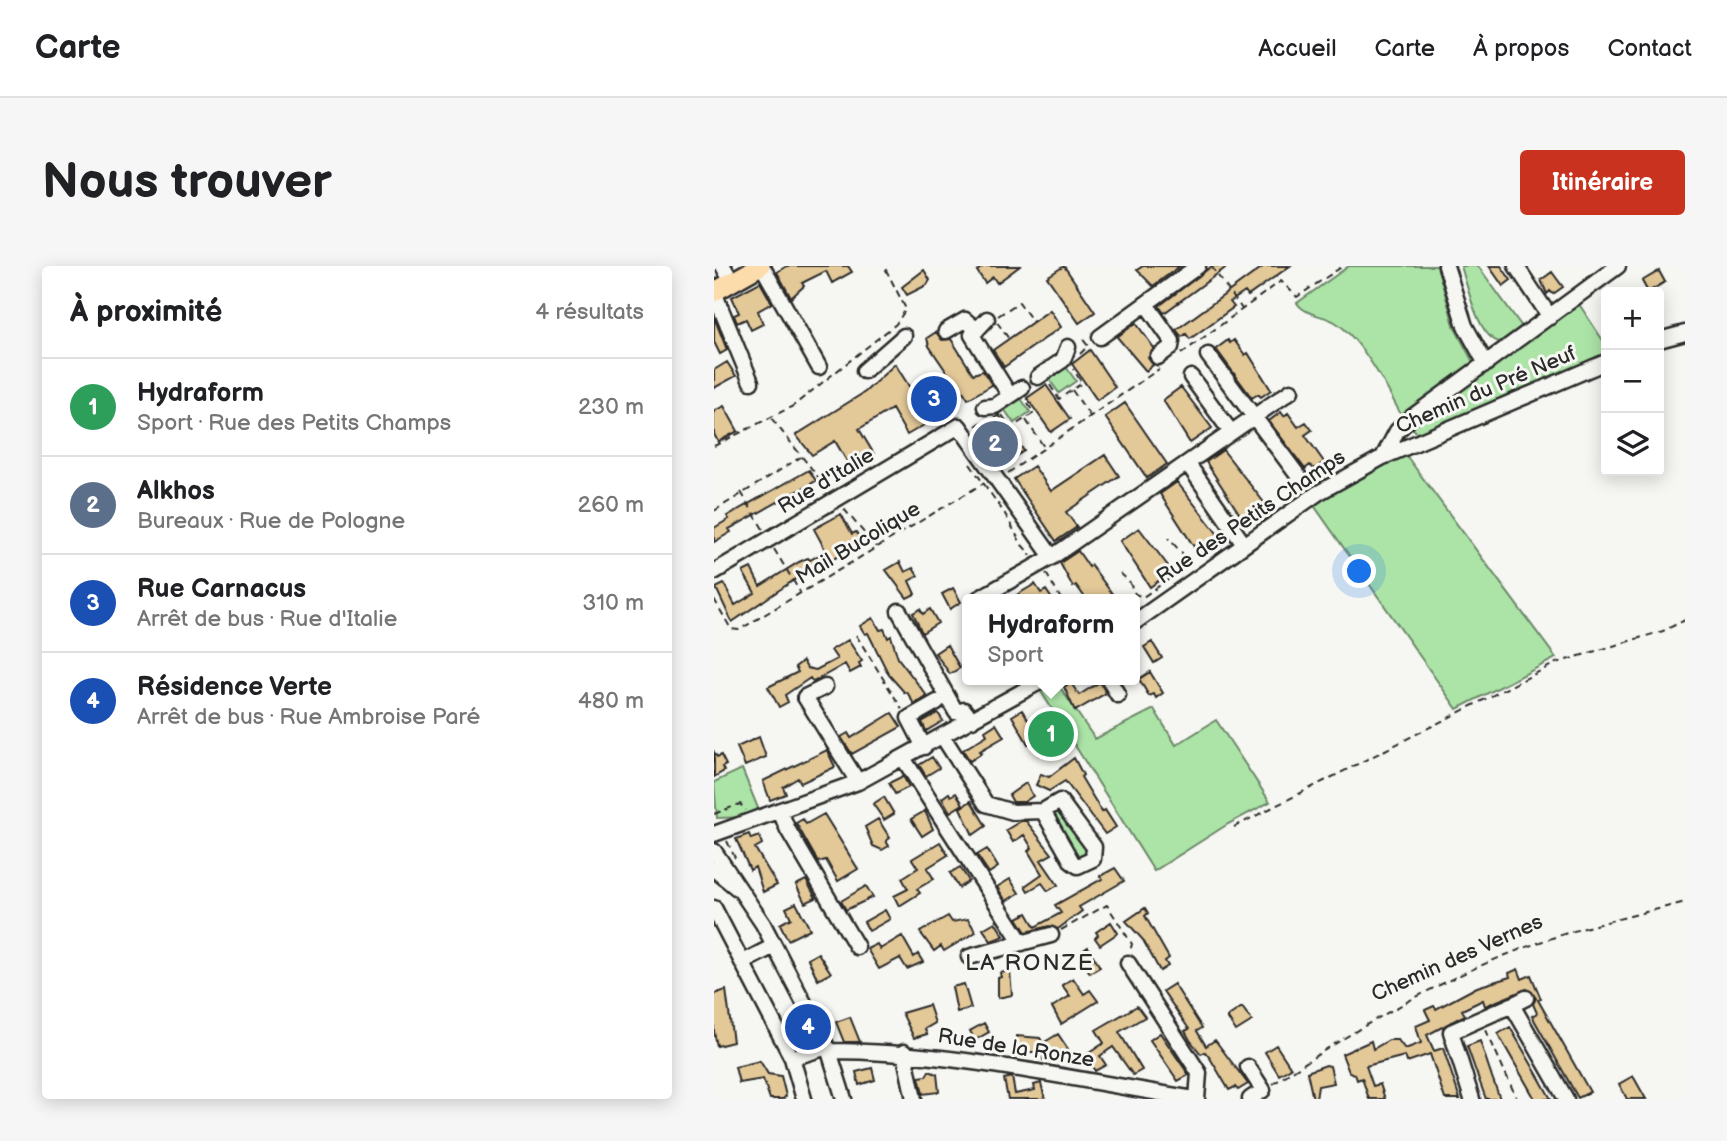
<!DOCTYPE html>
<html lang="fr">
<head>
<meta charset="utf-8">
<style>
	body { margin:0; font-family:"Balsamiq Sans",sans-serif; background:#f6f6f6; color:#202124 }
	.controls { position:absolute; right:21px; top:21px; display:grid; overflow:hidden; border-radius:7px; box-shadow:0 4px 18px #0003 }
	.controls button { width:63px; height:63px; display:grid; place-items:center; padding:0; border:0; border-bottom:2px solid #e0e0e0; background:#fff; color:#202124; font:35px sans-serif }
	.you { position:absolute; left:646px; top:306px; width:24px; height:24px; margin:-18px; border:5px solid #fff; border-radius:50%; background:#1a73e8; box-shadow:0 0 0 10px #1a73e833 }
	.badge { display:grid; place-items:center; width:46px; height:46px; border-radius:50%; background:#c8321e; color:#fff; font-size:23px; font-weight:700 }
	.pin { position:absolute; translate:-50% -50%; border:4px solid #fff; box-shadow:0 2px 7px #0006 }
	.popup { position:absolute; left:248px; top:328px; width:178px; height:91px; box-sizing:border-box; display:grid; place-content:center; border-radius:7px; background:#fff; filter:drop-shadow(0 2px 5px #0005); font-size:23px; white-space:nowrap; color:#757577 }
	.popup b { font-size:26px; color:#202124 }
	.popup::after { content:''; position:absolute; left:50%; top:100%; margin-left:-14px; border:14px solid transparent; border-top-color:#fff }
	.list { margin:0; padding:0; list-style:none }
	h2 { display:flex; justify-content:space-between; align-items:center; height:91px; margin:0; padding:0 28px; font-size:30px }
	h2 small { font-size:23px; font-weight:400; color:#757577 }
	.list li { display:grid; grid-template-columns:46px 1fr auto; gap:21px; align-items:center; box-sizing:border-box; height:98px; padding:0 28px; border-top:2px solid #e0e0e0 }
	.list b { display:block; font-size:26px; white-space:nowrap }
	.list p { margin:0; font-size:23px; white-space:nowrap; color:#757577 }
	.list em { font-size:23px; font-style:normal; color:#757577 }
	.icon { flex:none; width:38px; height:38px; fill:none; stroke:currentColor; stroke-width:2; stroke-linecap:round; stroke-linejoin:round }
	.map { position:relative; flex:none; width:971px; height:833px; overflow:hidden; border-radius:7px }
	header { display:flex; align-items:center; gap:42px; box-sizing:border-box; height:98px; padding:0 35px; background:#fff; border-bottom:2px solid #e0e0e0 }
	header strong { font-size:33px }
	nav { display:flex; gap:38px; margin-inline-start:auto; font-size:24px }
	.intro { display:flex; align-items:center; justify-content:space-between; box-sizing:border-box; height:168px; padding:0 42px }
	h1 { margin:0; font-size:49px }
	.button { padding:18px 32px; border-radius:7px; background:#c8321e; color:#fff; font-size:24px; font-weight:700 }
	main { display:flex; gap:42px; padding:0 42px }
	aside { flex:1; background:#fff; border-radius:7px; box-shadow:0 4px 18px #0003 }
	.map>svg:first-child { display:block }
</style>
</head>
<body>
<header>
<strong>Carte</strong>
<nav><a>Accueil</a><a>Carte</a><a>À propos</a><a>Contact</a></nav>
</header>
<div class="intro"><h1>Nous trouver</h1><a class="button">Itinéraire</a></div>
<main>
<aside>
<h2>À proximité<small>4 résultats</small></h2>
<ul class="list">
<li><span class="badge" style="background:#2e9e5b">1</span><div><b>Hydraform</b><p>Sport · Rue des Petits Champs</p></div><em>230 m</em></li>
<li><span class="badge" style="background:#5c6f8a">2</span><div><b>Alkhos</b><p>Bureaux · Rue de Pologne</p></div><em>260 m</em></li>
<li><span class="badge" style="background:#1a4fb4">3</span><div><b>Rue Carnacus</b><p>Arrêt de bus · Rue d'Italie</p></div><em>310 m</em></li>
<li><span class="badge" style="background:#1a4fb4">4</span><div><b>Résidence Verte</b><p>Arrêt de bus · Rue Ambroise Paré</p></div><em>480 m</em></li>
</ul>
</aside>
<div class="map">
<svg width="971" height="833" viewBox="0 0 971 833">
	<rect width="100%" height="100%" fill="#f6f6f2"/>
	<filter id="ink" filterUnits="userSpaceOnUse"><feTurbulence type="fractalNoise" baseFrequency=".0143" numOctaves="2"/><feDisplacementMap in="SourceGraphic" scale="14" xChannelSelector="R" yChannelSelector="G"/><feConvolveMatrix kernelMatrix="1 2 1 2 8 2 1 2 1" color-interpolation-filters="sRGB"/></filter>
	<g filter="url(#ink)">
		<!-- green -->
		<path fill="#ace4a7" stroke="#6c8869" stroke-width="2" d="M635 0H723L741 62 760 98 688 151C674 123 648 73 621 56 609 49 591 49 583 37Z
			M747 0H764L811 65C803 70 795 77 786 76 764 73 753 18 747 0Z
			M863 35 892 79V90L707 172 696 159Z
			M352 101 362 115 345 127 335 113Z
			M306 131 316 146 300 157 290 143Z
			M691 188 842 392 743 443 599 238Z
			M341 414 381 473 440 443 462 479 502 454 556 536 514 558 440 605 326 424Z
			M28 503 46 547 33 551 3 552 0 516Z
			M346 540 377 588 365 595 336 544Z"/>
		<!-- building -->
		<path fill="#e3c898" stroke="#2b2b2b" stroke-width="2" d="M73 0H134L138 6 118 17 112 5 88 17 90 20 77 32 63 6Z
			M270 0H306L283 17 279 11 271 17 263 5Z
			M350 0 381 46 365 57 333 11Z
			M429 0H466L439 20 423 4Z
			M498 0H514L450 47 445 40Z
			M550 0H576L534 30 531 26 516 36 520 41 476 73 472 68 468 71 462 64Z
			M775 0H787L797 14 789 20Z
			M210 4 216 14 213 19 193 29 188 21Z
			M945 5 951 16 934 26 928 15Z
			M838 6 849 21 839 28 836 25 833 28 827 14Z
			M46 16 58 37 44 45 49 58 37 64 32 53 23 57 20 49 25 47 18 31Z
			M336 44 347 61 290 101 279 84Z
			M0 51 13 84 6 88 0 76Z
			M422 57 440 82 434 92 439 99 432 105 403 71Z
			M222 66 228 74 237 73 259 108 269 105 278 119 254 133 249 125 247 127 215 80 213 72Z
			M514 74 516 77 520 74 531 89 534 87 557 124 547 131 544 128 538 132 502 83Z
			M376 84 401 121 383 134 358 98Z
			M13 96 22 110 0 122V104Z
			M181 98 217 155 193 169 178 143 145 163 160 188 137 202 121 175 98 189 82 169 151 126Z
			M332 119 356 153 337 166 313 132Z
			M467 121 498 162 476 177 449 134Z
			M411 137 453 198 433 212 391 151Z
			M10 140 24 165 4 176 0 168V145Z
			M567 146 570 150 574 147 584 161 592 156 598 164 591 169 610 196 600 203 596 199 591 203 555 155Z
			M285 149 310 185 291 197 266 161Z
			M509 184 552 239 530 255 492 196Z
			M391 189 405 210 352 246 363 261 342 275 300 213 320 200 337 225Z
			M95 204 102 215 15 263 17 266 0 276V262L15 253 13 250Z
			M463 216 506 271 484 287 446 228Z
			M127 248 138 268 142 266 149 277 83 312 18 356 2 322 10 318 21 339 41 327 29 306 37 302 46 320 85 296 94 292 96 294 112 285 100 263Z
			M425 262 458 305 436 321 406 275Z
			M364 285 375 301 377 299 402 333H372L362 319 359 321 346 297Z
			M186 296 191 306 199 302 204 310 195 315 201 328 193 332 172 304Z
			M321 318 327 327 332 324 338 333H296Z
			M239 322 247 336 236 343 228 328Z
			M206 343 209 348 216 343 224 357 208 367 199 347Z
			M159 352 166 364 170 363 174 372 177 370 184 392 213 430 200 438 193 426 191 427 175 409 154 367 151 368 146 360Z
			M134 374 148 395 145 397 147 401 136 407 131 398 99 416 96 412 71 429 74 436 65 441 54 421 84 406 81 401 89 395 93 402 102 404 123 393 117 384Z
			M438 376 448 392 440 397 430 381Z
			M233 379 246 402 236 408 221 387Z
			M436 406 449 427 442 432 440 428 435 430 425 413Z
			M386 416 392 427 361 445 350 421 357 417 365 429Z
			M308 444 325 471 314 478 298 450Z
			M178 447 187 461 138 488 127 471 134 467 137 472Z
			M224 447 229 455 212 465 208 456Z
			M337 452 350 475 335 484 324 468 329 457Z
			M282 458 290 471 266 485 268 487 256 495 249 484 273 469 271 465Z
			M45 471 52 491 31 500 23 481Z
			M113 484 121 501 87 517 84 512 69 521 72 528 56 534 49 515Z
			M0 486 3 491 7 489 12 499 8 501 10 505 0 511Z
			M218 491 225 502 212 510 205 499Z
			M360 492 369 509 367 511 388 546 391 544 402 561 391 568 351 515 335 525 322 519 327 508 335 511Z
			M189 510 195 521 181 528 175 517Z
			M312 517 319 530 310 536H299L295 529Z
			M235 527 237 530 242 527 249 538 236 546 228 532Z
			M170 531 180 548 170 554 159 538Z
			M257 535 272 560 259 569 246 542Z
			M211 545 219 563 208 570 197 553Z
			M110 548 144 603 124 615 112 594 104 596 82 557 89 553 92 558Z
			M164 553 176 572 172 575 175 580 168 584 159 580 151 561Z
			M307 555H312L338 588 327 594 344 619 334 625 328 617 314 625 311 620 328 608 314 585 318 582 310 569 299 576 292 564Z
			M35 568 37 573 45 570 48 578 41 582 63 619 49 626 41 601 36 604 22 573Z
			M226 576 234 589 213 602 220 613 203 623 206 627 185 640 180 630 194 623 188 612 204 602 198 593Z
			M273 583 284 601 275 607 263 589Z
			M246 601 255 615 245 622 236 607Z
			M401 602 410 615 365 641 368 645 344 663 335 660 312 666 303 652 313 647 321 661 347 647 341 639 388 613 386 610Z
			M296 613 305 627 292 635 283 621Z
			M92 614 102 632 91 637 82 619Z
			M152 620 159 631 132 644 127 635Z
			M82 637 96 663 74 674 66 658 77 652 72 642Z
			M431 642 434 647 431 650 455 692 451 695 454 700 446 705 429 674 412 655Z
			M171 644 176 653 155 665 150 656Z
			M234 650 238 656 254 653 262 666 230 685 227 680 220 685 206 666Z
			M281 656 290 670 277 675 269 663Z
			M397 656 404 667 386 679 381 672 384 669 382 666Z
			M188 670 200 691 204 688 209 696 193 703 186 692 165 703 153 683 163 678 166 683Z
			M374 681 386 701 376 707 364 688Z
			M104 687 117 707 104 714 94 693Z
			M804 703 808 713 817 709 827 733 824 734 876 826 864 832 818 750 823 747 819 738 822 732 813 723 771 740 769 734 748 744 751 749 713 769 720 785 729 782 746 833H731L716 788 693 796 691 790 652 800 659 820 666 818 671 833H655L648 812 643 814 641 808 635 806 628 788 657 775 659 783 675 774H684L691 783 707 777 702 760 716 754 711 744 720 740 722 743 763 721 796 711 795 707Z
			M296 705 298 729 284 732V712L287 711 286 707Z
			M359 712 370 728 376 724 384 735 347 758 338 741 356 730 348 719Z
			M250 718 257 742 243 746 238 721Z
			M460 718 488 762 483 765 492 780 501 774 534 818 524 824 521 821 515 824 496 792 491 786 487 788 476 774 471 765 475 763 449 725Z
			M12 724 19 776 3 780 0 766V728Z
			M215 739 221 757 211 763 213 768 200 772 188 747Z
			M423 740 431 751 405 766 428 804 419 809 399 781 386 790 392 799 381 805 372 789 390 777 382 764Z
			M528 741 538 755 522 765 513 751Z
			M136 751 146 776H130L122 756Z
			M270 757 275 766 261 774 256 765Z
			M796 761 823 808 837 833H821L784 768Z
			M446 767 475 809 464 815 436 774Z
			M344 768 354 783 335 795 329 794V786H310V789H303V770L326 772 329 777Z
			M766 775 778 811 786 833H772L761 803 753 780Z
			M562 779 577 802 565 809 551 786Z
			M46 795 54 808 67 810 72 830 69 833H56L49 813 25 817 21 801Z
			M612 799 616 800 620 817 604 820 602 833H599L593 806Z
			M158 802 161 814 145 819 142 806Z
			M215 805 223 808 225 826 209 828 205 811 212 810Z
			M919 810 932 833H913L905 818Z
			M298 811 301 828 321 824 320 819 327 817 331 833H294L290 813Z"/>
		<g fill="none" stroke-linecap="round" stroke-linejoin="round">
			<defs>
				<path id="minor" d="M9 0 18 16
					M48 0 105 101
					M732 0 751 60 772 98
					M802 0 836 51
					M0 26 37 116
					M432 38 458 75 457 81 444 91
					M273 53 258 69 293 125
					M232 65 251 54 263 64
					M386 71 484 0
					M945 74 971 67
					M494 89 585 211
					M150 105 190 70
					M324 111 349 94 354 81
					M477 111 517 166
					M271 141 281 140 308 122
					M669 191 892 96
					M474 198 529 277
					M0 306 245 160 338 291
					M264 333 338 291 577 125
					M185 345 242 446 250 444 258 454
					M421 356 604 227 669 191 683 165 698 151 904 0
					M395 414 404 429
					M111 421 91 431 144 516
					M229 471 272 538 299 546 329 545
					M210 481 195 452 223 436
					M189 492 308 677
					M346 535 380 581 379 593 364 600 358 596 329 545Z
					M66 545 74 564 143 681
					M0 568 144 516 329 414
					M0 585 49 658 115 785 130 833
					M0 603 23 622
					M0 642 78 792 90 833
					M255 691 337 669
					M29 696 60 680
					M414 697 485 807 483 833
					M798 739 812 732
					M115 785C239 785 359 814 481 833
					M190 786 200 833
					M78 792 113 781
					M534 801 549 824 536 833
					M758 833 737 766 798 739 852 833"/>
				<path id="major" d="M0 26 46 0"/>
			</defs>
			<!-- minor casing -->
			<use href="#minor" stroke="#2b2b2b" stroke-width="19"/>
			<!-- major casing -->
			<use href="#major" stroke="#2b2b2b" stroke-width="23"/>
			<!-- path -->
			<path stroke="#2b2b2b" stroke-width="2" stroke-dasharray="7 5" stroke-linecap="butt" d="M497 0 528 43
				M284 50 305 36 319 56
				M283 56 295 73
				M366 88 374 80 367 71
				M467 88 567 15 583 31 629 0
				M336 119 345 133 368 117 359 103
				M358 124 376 150
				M288 149 297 162 320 147 312 135
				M58 153 113 222
				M312 154 330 181
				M262 160 272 153
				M0 180 79 140 182 58 192 43 170 0
				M256 198 291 248 308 279 317 289
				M294 207 445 103
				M27 226 49 263
				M130 243 162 281
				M0 245 87 191
				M60 283 86 326
				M332 307 347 333
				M406 307 415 315 421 328 429 331 471 302 468 287 454 272
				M0 333 17 363 25 364 270 217
				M142 369 188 443
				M0 548 26 538 32 544
				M520 561 842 397 949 365 971 354
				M13 575 23 596
				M347 664 393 639 418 678 416 685
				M772 764 803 833
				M559 818C648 758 744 702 847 669 888 656 930 647 971 636"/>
			<!-- minor -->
			<use href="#minor" stroke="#f6f6f2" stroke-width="14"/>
			<!-- major -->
			<use href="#major" stroke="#fddcac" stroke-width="18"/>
		</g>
	</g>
	<g text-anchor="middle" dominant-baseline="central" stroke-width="6" stroke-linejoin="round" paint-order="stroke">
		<!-- street labels -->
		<g font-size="21" fill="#2b2b2b" stroke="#f6f6f2">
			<text transform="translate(772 124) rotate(-23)">Chemin du Pré Neuf</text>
			<text transform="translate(112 215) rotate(-31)">Rue d'Italie</text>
			<text transform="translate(537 251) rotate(-34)">Rue des Petits Champs</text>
			<text transform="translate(144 277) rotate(-31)">Mail Bucolique</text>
			<text transform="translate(743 692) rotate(-24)">Chemin des Vernes</text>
			<text transform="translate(302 782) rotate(9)">Rue de la Ronze</text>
		</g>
		<!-- neighbourhood labels -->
		<g font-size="23" letter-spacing="2" fill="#2b2b2b" stroke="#f6f6f2">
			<text x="316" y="697">LA RONZE</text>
		</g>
	</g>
</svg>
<div class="controls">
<button>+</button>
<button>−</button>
<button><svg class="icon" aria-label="layers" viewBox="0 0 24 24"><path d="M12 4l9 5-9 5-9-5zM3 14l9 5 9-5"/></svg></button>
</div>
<div class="you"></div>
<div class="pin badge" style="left:337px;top:468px;background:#2e9e5b">1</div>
<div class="popup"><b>Hydraform</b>Sport</div>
<div class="pin badge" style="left:281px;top:178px;background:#5c6f8a">2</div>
<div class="pin badge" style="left:220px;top:133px;background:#1a4fb4">3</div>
<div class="pin badge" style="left:94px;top:761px;background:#1a4fb4">4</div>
</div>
</main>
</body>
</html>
